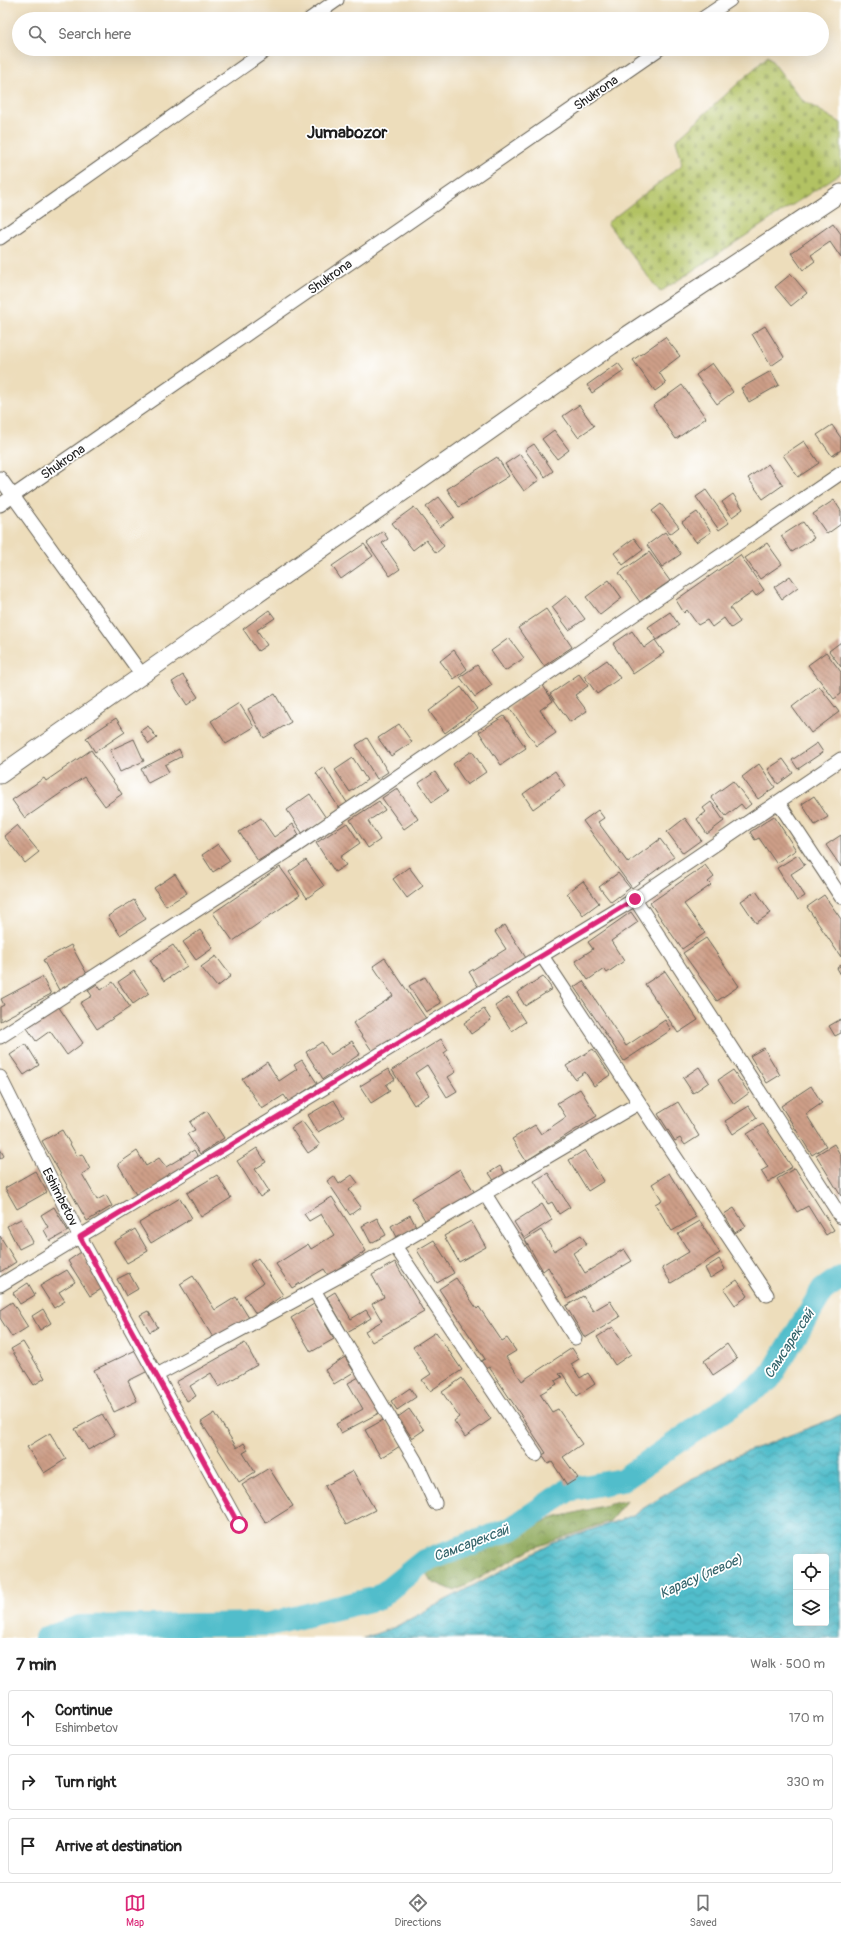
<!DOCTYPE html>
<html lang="en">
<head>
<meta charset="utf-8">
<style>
	body { margin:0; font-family:Pangolin,sans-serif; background:#f2f2f2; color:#222 }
	.controls { position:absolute; right:12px; bottom:12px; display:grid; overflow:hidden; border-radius:4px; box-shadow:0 4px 16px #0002 }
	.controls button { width:36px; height:36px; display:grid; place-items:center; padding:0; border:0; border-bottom:1px solid #e0e0e0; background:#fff; color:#222; font:20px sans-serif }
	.stop { position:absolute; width:12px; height:12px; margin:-9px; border:3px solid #db2777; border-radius:50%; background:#fff }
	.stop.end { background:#db2777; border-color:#fff; box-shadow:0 1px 4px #0008 }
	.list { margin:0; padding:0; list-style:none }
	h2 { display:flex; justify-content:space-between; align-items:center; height:52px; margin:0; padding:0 16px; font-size:17px }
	h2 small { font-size:13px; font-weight:400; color:#767676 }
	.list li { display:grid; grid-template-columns:26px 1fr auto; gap:12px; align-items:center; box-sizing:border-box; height:56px; margin:0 8px 8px; padding:0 8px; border:1px solid #e0e0e0; border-radius:4px }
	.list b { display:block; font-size:15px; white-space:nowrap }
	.list p { margin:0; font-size:13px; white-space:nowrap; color:#767676 }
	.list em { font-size:13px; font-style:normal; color:#767676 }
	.icon { flex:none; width:22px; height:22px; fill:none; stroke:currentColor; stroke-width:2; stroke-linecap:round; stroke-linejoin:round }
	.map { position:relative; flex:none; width:841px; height:1638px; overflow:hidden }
	.search { position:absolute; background:#fff; box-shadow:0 4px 16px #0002; left:12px; right:12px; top:12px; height:44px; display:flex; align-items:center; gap:10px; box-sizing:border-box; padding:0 14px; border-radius:22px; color:#767676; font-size:15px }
	.sheet { height:244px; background:#fff }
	nav { display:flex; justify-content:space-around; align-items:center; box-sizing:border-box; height:56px; border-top:1px solid #e0e0e0; background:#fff; font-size:11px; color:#767676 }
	nav a { display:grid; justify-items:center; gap:2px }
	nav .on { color:#db2777 }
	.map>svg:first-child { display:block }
</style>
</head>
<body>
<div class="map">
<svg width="841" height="1638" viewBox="0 0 841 1638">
	<defs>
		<pattern id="forest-crowns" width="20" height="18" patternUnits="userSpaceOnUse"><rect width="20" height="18" fill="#8da85a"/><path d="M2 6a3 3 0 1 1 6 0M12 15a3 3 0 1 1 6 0" fill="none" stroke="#72884a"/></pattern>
		<pattern id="cemetery-stones" width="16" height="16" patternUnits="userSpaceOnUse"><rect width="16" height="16" fill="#b2c264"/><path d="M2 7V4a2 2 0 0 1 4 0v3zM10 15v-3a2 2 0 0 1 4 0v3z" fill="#98a656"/></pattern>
		<pattern id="water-waves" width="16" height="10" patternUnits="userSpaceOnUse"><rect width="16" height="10" fill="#51bdcb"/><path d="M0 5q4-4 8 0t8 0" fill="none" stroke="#4299a4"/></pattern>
		<pattern id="building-back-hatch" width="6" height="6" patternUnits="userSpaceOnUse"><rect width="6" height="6" fill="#ce9f88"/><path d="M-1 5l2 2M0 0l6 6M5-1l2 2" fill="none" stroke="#a6816e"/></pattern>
	</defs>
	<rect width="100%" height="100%" fill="#fff"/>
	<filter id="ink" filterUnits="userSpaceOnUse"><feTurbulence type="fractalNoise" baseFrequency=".025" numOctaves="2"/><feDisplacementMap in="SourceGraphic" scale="8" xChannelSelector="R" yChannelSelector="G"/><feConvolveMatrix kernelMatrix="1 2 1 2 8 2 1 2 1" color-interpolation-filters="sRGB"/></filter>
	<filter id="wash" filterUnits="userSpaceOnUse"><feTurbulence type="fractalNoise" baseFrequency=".012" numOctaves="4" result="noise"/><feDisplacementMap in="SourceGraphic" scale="16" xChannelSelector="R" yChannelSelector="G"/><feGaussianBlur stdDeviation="0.9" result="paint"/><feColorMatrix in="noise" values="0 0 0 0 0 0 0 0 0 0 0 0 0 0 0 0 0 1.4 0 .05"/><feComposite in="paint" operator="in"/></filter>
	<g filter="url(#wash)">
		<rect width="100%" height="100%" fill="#edddbb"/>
		<!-- forest -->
		<path fill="url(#forest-crowns)" stroke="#54623b" d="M627 1500 610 1521 533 1548 455 1591 431 1581 425 1571 550 1519Z"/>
		<!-- cemetery -->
		<path fill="url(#cemetery-stones)" stroke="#676f40" d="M768 56 802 100 841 123V173L660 292 607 223 683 164 676 140Z"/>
		<!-- water -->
		<path fill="url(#water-waves)" stroke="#366c74" fill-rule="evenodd" d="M841 1414V1638H364L395 1627 553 1543 631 1516 684 1483 730 1458 832 1419ZM796 1557H826V1623H796Z"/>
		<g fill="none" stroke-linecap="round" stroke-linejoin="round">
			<!-- river -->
			<path stroke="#51bdcb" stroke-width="24" d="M46 1638 80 1627 270 1624 378 1598 424 1561 511 1529 568 1490 622 1480 769 1379 823 1290 841 1277"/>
		</g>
		<g id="blocks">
			<!-- building -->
			<path fill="url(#building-back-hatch)" d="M833 223 841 234V258L830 242 811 255 815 261 803 270 791 253Z
				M791 274 807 293 791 306 775 287Z
				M765 326 784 357 771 366 752 334Z
				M665 337 680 356 659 372 666 383 655 391 633 360Z
				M618 363 624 371 592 393 587 385Z
				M712 363 733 392 717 404 696 375Z
				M771 371 779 385 749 402 741 388Z
				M682 385 706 418 676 439 653 406Z
				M579 405 594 426 578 437 563 416Z
				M832 425 841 438V450L832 456 817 435Z
				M554 430 569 450 557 459 542 439Z
				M804 441 819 463 798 477 783 455Z
				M534 444 553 471 545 477 525 450Z
				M520 454 539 480 524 491 505 464Z
				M497 457 509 476 459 507 447 489Z
				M768 464 783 485 763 499 748 478Z
				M706 490 729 523 719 530 696 497Z
				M733 494 743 509 732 517 722 502Z
				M439 497 454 517 440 527 426 507Z
				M834 500 841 511V524L827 534 813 514Z
				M661 504 679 527 670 534 652 511Z
				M414 507 444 546 436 553 426 540 413 550 392 523Z
				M697 512 711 532 696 542 682 522Z
				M803 522 814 538 792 552 781 536Z
				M383 531 388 539 382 543 400 569 390 576 367 543Z
				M665 532 681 554 662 567 647 545Z
				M634 538 643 550 623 565 614 553Z
				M767 543 782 564 760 579 745 558Z
				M364 544 373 556 341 579 332 566Z
				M649 552 670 581 640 602 619 573Z
				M740 555 764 590 756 596 753 592 730 608 740 622 731 628 724 618 712 627 707 620 698 625 687 610 684 613 676 600Z
				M790 576 798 587 782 599 774 587Z
				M609 580 622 598 600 615 586 597Z
				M567 595 585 619 569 630 552 607Z
				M546 609 572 647 544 666 518 628Z
				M269 610 275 618 257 630 267 645 258 651 243 629Z
				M670 612 679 625 657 640 648 627Z
				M632 631 644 648 655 640 664 653 633 674 613 644Z
				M509 638 524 658 505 671 491 651Z
				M841 642V667L829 651Z
				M454 650 467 669 454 679 440 661Z
				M826 652 841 672V694L834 699 808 665Z
				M607 660 620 678 597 694 584 676Z
				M477 665 492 685 475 697 460 677Z
				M579 674 588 686 575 695 587 711 570 722 550 694Z
				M183 675 198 697 187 705 172 682Z
				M542 684 553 701 540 710 556 733 537 746 509 707Z
				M819 686 839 712 811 733 792 707Z
				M461 687 477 709 445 733 429 711Z
				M275 694 291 722 264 738 248 709Z
				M239 703 254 727 226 744 211 721Z
				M504 716 526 748 501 765 479 732Z
				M116 718 125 732 95 752 86 738Z
				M399 724 412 742 391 756 378 738Z
				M148 726 157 738 149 744 140 731Z
				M367 738 388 772 377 779 356 745Z
				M134 739 144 761 120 772 110 750Z
				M817 743 823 752 798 769 792 760Z
				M179 749 182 756 165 765 169 772 148 783 141 769Z
				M91 750 122 794 105 806 84 777 25 818 12 800 44 778 46 781Z
				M472 751 486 772 467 785 453 764Z
				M353 758 367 780 350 792 335 770Z
				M783 759 793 773 778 784 768 769Z
				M759 764 775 787 758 799 742 777Z
				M324 767 348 804 340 809 316 773Z
				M555 771 565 786 533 809 523 794Z
				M435 772 448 791 432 802 419 783Z
				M733 781 751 804 745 809 741 804 726 816 711 797Z
				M397 788 418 819 404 829 382 798Z
				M310 794 326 818 303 834 287 810Z
				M814 796 828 817 815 825 802 804Z
				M379 801 385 810 368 821 380 840 368 848 350 820Z
				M711 802 724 821 707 834 697 819 706 812 703 808Z
				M598 810 604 818 598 822 628 863 660 839 674 857 632 888 583 821Z
				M774 816 796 850 776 863 759 838 755 840 750 832Z
				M261 818 274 837 293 824 299 835 258 861 239 832Z
				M685 818 701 840 683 853 667 832Z
				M347 823 360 843 340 857 346 865 335 872 316 843Z
				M17 825 39 852 25 863 4 836Z
				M841 835V867L826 845Z
				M218 844 230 861 213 872 202 855Z
				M798 855 805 865 791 874 805 896 797 901 777 868Z
				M306 860 324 886 307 898 289 872Z
				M705 865 714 877 708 882 711 885 684 904 705 933 682 949 650 903Z
				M280 867 300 895 233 941 213 913Z
				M409 867 423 886 407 898 393 879Z
				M618 873 630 888 611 902 599 887Z
				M175 874 187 893 166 906 154 888Z
				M583 881 599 903 583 915 567 893Z
				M756 891 771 913 756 923 741 901Z
				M824 895 841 919V957L807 907Z
				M134 900 146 919 120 935 108 916Z
				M631 912 638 922 611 941 624 961 607 973 604 969 588 980 575 961 593 949 588 942Z
				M505 925 526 958 479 988 469 972 506 949 495 932Z
				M200 930 213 948 196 960 183 942Z
				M706 938 739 986 717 1001 683 953Z
				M71 945 87 974 59 990 43 960Z
				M173 945 187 966 164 981 150 960Z
				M216 956 231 976 217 987 201 967Z
				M385 958 427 1020 375 1055 353 1023 393 996 373 966Z
				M841 965V975L837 968Z
				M134 971 149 993 133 1004 118 982Z
				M665 971 698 1020 678 1033 645 984Z
				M543 976 552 989 525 1006 517 993Z
				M42 977 51 994 0 1021V1007L4 1005 1 999Z
				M425 977 441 1003 426 1012 409 986Z
				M583 981 626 1046 665 1020 671 1030 624 1061 574 987Z
				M113 982 130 1007 97 1029 80 1003 92 996 88 990 97 984 101 990Z
				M509 997 525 1022 512 1031 495 1006Z
				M58 1006 83 1043 67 1055 50 1031 36 1041 27 1028Z
				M484 1009 491 1020 471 1034 464 1023Z
				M841 1019V1033L835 1036 829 1026Z
				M441 1039 448 1050 444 1053 456 1072 448 1077 457 1091 447 1097 427 1065 415 1073 429 1095 414 1105 392 1070Z
				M352 1041 360 1054 323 1079 306 1052 322 1042 330 1055Z
				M26 1044 39 1065 24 1075 10 1055Z
				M764 1048 780 1075 767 1083 750 1056Z
				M593 1049 610 1075 594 1086 585 1072 575 1079 566 1066Z
				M302 1060 317 1083 299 1095 301 1097 290 1104 284 1095 262 1109 242 1079 267 1062 279 1081 297 1069 294 1065Z
				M699 1067 709 1082 693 1093 683 1078Z
				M388 1069 395 1079 386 1085 390 1091 371 1103 360 1086Z
				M733 1070 749 1093 734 1104 718 1080Z
				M811 1086 822 1103 806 1114 826 1146 812 1155 781 1106Z
				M580 1089 597 1116 526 1161 512 1139 535 1125 541 1134 566 1117 557 1103Z
				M334 1100 344 1117 318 1132 308 1115Z
				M678 1102 699 1136 685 1145 680 1138 675 1141 658 1114Z
				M749 1106 757 1118 733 1134 725 1121Z
				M207 1111 224 1138 200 1154 187 1134 195 1130 190 1122Z
				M302 1121 320 1145 308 1153 291 1128Z
				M763 1124 792 1167 768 1182 761 1171 768 1167 747 1134Z
				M62 1130 77 1156 82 1154 90 1169 82 1174 97 1200 106 1195 112 1206 87 1221 42 1141Z
				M834 1144 841 1156V1196L816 1155Z
				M257 1148 266 1162 255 1169 269 1191 260 1197 237 1161Z
				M0 1149 4 1156 0 1159Z
				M194 1150 200 1160 138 1198 118 1164 137 1151 146 1166 159 1158 166 1167Z
				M585 1150 604 1181 588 1191 569 1160Z
				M500 1166 506 1175 495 1182 489 1173Z
				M795 1168 834 1230 826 1235 808 1206 797 1212 777 1179Z
				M460 1169 475 1193 426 1222 412 1198Z
				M35 1171 47 1192 17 1209 5 1188Z
				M548 1173 570 1207 559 1214 552 1202 548 1204 534 1181Z
				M669 1173 696 1217 672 1231 655 1204 662 1200 652 1184Z
				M217 1175 231 1198 201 1217 187 1193Z
				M352 1175 358 1183 349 1190 361 1207 350 1215 327 1181 334 1176 339 1184Z
				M332 1197 366 1251 328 1275 324 1269 292 1288 276 1264 308 1244 311 1249 334 1235 321 1214 309 1221 304 1214Z
				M180 1198 192 1218 151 1243 139 1223Z
				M542 1204 552 1220 524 1238 514 1222Z
				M54 1207 68 1231 50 1241 44 1230 48 1227 41 1215Z
				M734 1208 746 1226 735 1233 724 1214Z
				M410 1215 416 1226 397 1237 391 1226Z
				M377 1218 386 1235 371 1243 362 1226Z
				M21 1219 33 1242 19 1249 7 1226Z
				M471 1221 486 1247 459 1262 444 1236Z
				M700 1221 720 1253 671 1283 662 1268 689 1252 678 1234Z
				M135 1229 148 1251 127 1263 114 1242Z
				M541 1230 554 1251 581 1235 587 1244 573 1253 585 1273 624 1249 632 1261 567 1299 548 1267 543 1271 525 1240Z
				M0 1236 16 1262 0 1272Z
				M434 1240 454 1273 437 1283 417 1250Z
				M81 1252 103 1288 90 1296 68 1261Z
				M258 1258 283 1295 256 1314 244 1296 263 1283 250 1264Z
				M719 1259 725 1269 710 1278 705 1268Z
				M395 1262 424 1312 372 1342 365 1331 382 1321 372 1304 384 1297 372 1275Z
				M67 1270 75 1282 59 1292 65 1301 54 1308 40 1286Z
				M129 1273 138 1289 126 1296 117 1279Z
				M193 1276 215 1310 236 1297 249 1318 214 1339 180 1284Z
				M456 1278 477 1309 479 1307 502 1341 507 1338 516 1351 506 1357 522 1381 572 1348 579 1359 571 1364 580 1378 588 1373 595 1384 577 1396 562 1373 559 1374 562 1377 555 1381 557 1384 540 1394 552 1412 558 1409 582 1444 563 1457 578 1478 567 1485 552 1462 548 1464 542 1455 546 1453 489 1367 485 1369 481 1361 485 1359 439 1289Z
				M737 1280 748 1296 735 1305 724 1289Z
				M28 1283 35 1295 20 1304 13 1293Z
				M335 1292 351 1319 366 1310 371 1318 347 1332 327 1297Z
				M583 1296 593 1311 610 1301 620 1317 585 1338 566 1306Z
				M12 1302 28 1327 12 1337 0 1318V1310Z
				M314 1304 334 1339 311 1352 291 1318Z
				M43 1309 51 1323 40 1330 32 1316Z
				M148 1311 158 1327 150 1332 140 1315Z
				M613 1327 631 1354 615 1365 597 1337Z
				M436 1332 462 1370 430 1391 422 1380 431 1374 413 1347Z
				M23 1342 45 1378 34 1385 11 1349Z
				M245 1343 257 1365 219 1387 211 1373 190 1386 196 1396 187 1401 176 1382Z
				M727 1344 737 1359 713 1375 704 1361Z
				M138 1349 148 1371 128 1381 137 1401 114 1412 94 1370Z
				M345 1357 354 1372 334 1384 325 1370Z
				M359 1377 379 1413 341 1433 336 1424 363 1409 348 1383Z
				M462 1378 491 1419 465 1437 454 1421 459 1417 442 1392Z
				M410 1388 416 1397 397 1410 391 1401Z
				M409 1409 424 1430 412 1438 398 1417Z
				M215 1413 237 1448 244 1443 248 1450 243 1453 255 1472 239 1482 201 1422Z
				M102 1414 115 1435 88 1450 75 1429Z
				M385 1419 400 1446 381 1458 365 1430Z
				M50 1433 66 1459 44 1473 27 1447Z
				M269 1468 293 1506 266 1523 242 1485Z
				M353 1471 375 1510 346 1525 325 1486Z"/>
		</g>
	</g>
	<g filter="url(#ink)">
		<use href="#blocks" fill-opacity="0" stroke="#656054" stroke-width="1"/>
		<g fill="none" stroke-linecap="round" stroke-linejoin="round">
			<defs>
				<path id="minor" d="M310 19 337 0
					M702 19 730 0
					M0 238 268 49
					M0 478 142 675
					M0 505 659 49
					M778 802 841 897
					M635 899 841 1217
					M542 956 767 1295
					M0 1037 287 852 841 473
					M0 1077 80 1237 239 1525
					M485 1194 575 1338
					M395 1246 536 1455
					M0 1285 635 899 841 759
					M314 1290 415 1460 435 1503
					M157 1375 395 1246 639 1103"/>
				<path id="major" d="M0 775 611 346 841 193"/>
			</defs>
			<!-- minor casing -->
			<use href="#minor" stroke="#656054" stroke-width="15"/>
			<!-- major casing -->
			<use href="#major" stroke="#656054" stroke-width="19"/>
			<!-- minor -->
			<use href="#minor" stroke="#fff" stroke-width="13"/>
			<!-- major -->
			<use href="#major" stroke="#fff" stroke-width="17"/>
		</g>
	</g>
	<g fill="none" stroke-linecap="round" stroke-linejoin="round" filter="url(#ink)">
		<!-- route -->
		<path stroke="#db2777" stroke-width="5" d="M239 1525 80 1237 635 899"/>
	</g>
	<g text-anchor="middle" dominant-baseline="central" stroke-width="3.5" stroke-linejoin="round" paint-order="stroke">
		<!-- street labels -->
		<g font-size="13" fill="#1c1c1c" stroke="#fff">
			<text transform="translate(596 93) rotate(-35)">Shukrona</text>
			<text transform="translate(330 277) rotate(-35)">Shukrona</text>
			<text transform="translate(63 462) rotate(-35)">Shukrona</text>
			<text transform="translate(60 1197) rotate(63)">Eshimbetov</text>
		</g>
		<!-- water labels -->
		<g font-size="14" font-style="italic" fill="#34646b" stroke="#fff">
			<text transform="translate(789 1344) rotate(-57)">Самсарексай</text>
			<text transform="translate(471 1543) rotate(-21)">Самсарексай</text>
			<text transform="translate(701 1576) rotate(-24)">Карасу (левое)</text>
		</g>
		<!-- district labels -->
		<g font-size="17" font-weight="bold" fill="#1c1c1c" stroke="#fff">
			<text x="347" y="132">Jumabozor</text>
		</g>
	</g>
</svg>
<div class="controls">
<button><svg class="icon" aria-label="locate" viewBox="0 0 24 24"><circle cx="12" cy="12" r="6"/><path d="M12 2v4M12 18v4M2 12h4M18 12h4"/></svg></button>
<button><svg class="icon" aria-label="layers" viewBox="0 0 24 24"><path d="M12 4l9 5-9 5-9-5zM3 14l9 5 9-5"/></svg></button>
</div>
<div class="stop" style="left:239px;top:1525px"></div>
<div class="stop end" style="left:635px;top:899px"></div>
<div class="search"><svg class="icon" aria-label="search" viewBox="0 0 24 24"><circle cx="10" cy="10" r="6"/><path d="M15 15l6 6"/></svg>Search here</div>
</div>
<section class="sheet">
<h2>7 min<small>Walk · 500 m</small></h2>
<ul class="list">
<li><svg class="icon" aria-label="ahead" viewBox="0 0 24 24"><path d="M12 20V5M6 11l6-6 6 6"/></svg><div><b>Continue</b><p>Eshimbetov</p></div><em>170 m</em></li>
<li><svg class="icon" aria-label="right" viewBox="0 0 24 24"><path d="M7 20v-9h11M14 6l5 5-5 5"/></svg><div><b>Turn right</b></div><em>330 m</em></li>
<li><svg class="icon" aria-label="arrive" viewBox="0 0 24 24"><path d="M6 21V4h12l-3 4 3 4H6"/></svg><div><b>Arrive at destination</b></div></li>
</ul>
</section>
<nav>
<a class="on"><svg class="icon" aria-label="map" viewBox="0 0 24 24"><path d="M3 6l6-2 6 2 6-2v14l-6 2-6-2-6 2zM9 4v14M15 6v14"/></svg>Map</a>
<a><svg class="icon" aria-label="directions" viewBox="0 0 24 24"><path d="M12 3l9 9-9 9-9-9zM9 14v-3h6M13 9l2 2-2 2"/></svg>Directions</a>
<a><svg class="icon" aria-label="saved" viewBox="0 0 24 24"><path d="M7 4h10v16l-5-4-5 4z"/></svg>Saved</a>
</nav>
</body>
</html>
